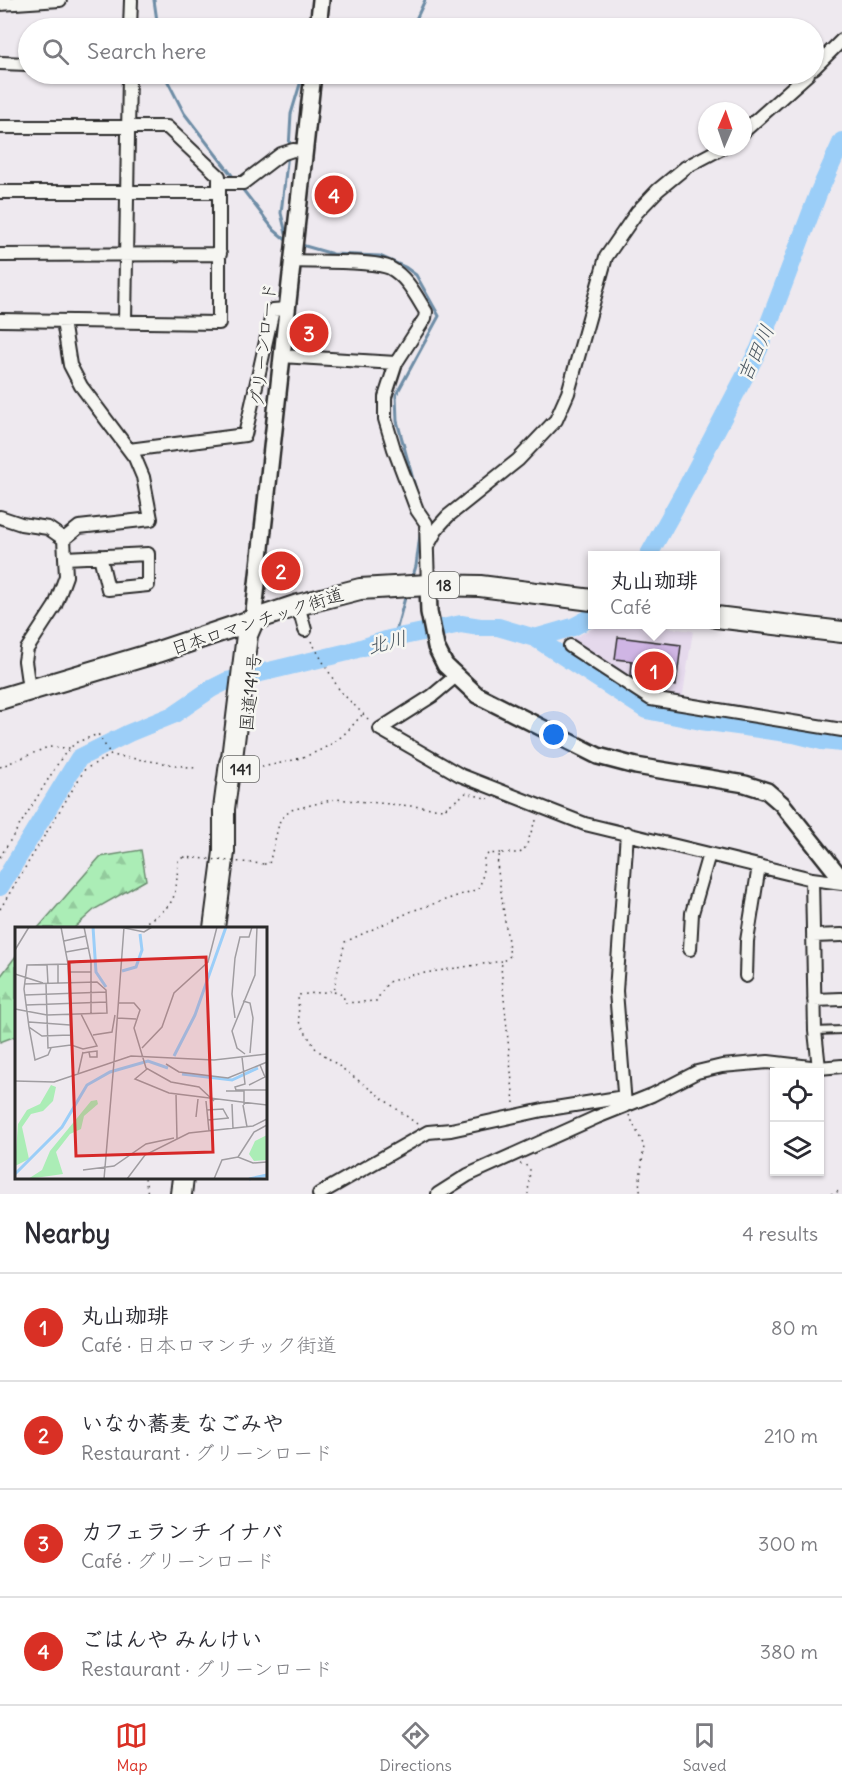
<!DOCTYPE html>
<html lang="en">
<head>
<meta charset="utf-8">
<style>
	body { margin:0; font-family:Delius,"Klee One",sans-serif; background:#f7f7f7; color:#2b2b33 }
	.controls { position:absolute; right:18px; bottom:18px; display:grid; overflow:hidden; border-radius:0px; box-shadow:0 2px 4px #0004 }
	.controls button { width:54px; height:54px; display:grid; place-items:center; padding:0; border:0; border-bottom:2px solid #e1e1e2; background:#fff; color:#2b2b33; font:30px sans-serif }
	.compass { position:absolute; left:698px; top:102px; width:54px; height:54px; border-radius:50%; background:#fff; box-shadow:0 2px 4px #0004; rotate:2deg }
	.you { position:absolute; left:554px; top:735px; width:21px; height:21px; margin:-15px; border:4px solid #fff; border-radius:50%; background:#1a73e8; box-shadow:0 0 0 9px #1a73e833 }
	.badge { display:grid; place-items:center; width:39px; height:39px; border-radius:50%; background:#d93025; color:#fff; font-size:20px; font-weight:700 }
	.pin { position:absolute; translate:-50% -50%; border:3px solid #fff; box-shadow:0 2px 6px #0006 }
	.popup { position:absolute; left:588px; top:551px; width:132px; height:78px; box-sizing:border-box; display:grid; place-content:center; border-radius:0px; background:#fff; filter:drop-shadow(0 2px 4px #0005); font-size:20px; white-space:nowrap; color:#7c7c81 }
	.popup b { font-size:22px; color:#2b2b33 }
	.popup::after { content:''; position:absolute; left:50%; top:100%; margin-left:-12px; border:12px solid transparent; border-top-color:#fff }
	.list { margin:0; padding:0; list-style:none }
	h2 { display:flex; justify-content:space-between; align-items:center; height:78px; margin:0; padding:0 24px; font-size:26px }
	h2 small { font-size:20px; font-weight:400; color:#7c7c81 }
	.list li { display:grid; grid-template-columns:39px 1fr auto; gap:18px; align-items:center; box-sizing:border-box; height:108px; padding:0 24px; border-top:2px solid #e1e1e2 }
	.list b { display:block; font-size:22px; white-space:nowrap }
	.list p { margin:0; font-size:20px; white-space:nowrap; color:#7c7c81 }
	.list em { font-size:20px; font-style:normal; color:#7c7c81 }
	.icon { flex:none; width:33px; height:33px; fill:none; stroke:currentColor; stroke-width:2; stroke-linecap:round; stroke-linejoin:round }
	.map { position:relative; flex:none; width:842px; height:1194px; overflow:hidden }
	.search { position:absolute; background:#fff; box-shadow:0 2px 4px #0004; left:18px; right:18px; top:18px; height:66px; display:flex; align-items:center; gap:15px; box-sizing:border-box; padding:0 21px; border-radius:33px; color:#7c7c81; font-size:22px }
	.sheet { height:510px; background:#fff }
	nav { display:flex; justify-content:space-around; align-items:center; box-sizing:border-box; height:84px; border-top:2px solid #e1e1e2; background:#fff; font-size:16px; color:#7c7c81 }
	nav a { display:grid; justify-items:center; gap:3px }
	nav .on { color:#d93025 }
	.map>svg:first-child { display:block }
</style>
</head>
<body>
<div class="map">
<svg width="842" height="1194" viewBox="0 0 842 1194">
	<defs>
		<pattern id="forest-firs" width="22" height="20" patternUnits="userSpaceOnUse" patternTransform="scale(1.5)"><rect width="22" height="20" fill="#abedb6"/><path d="M5 1l3.5 6h-7zM16 11l3.5 6h-7z" fill="#93cb9d"/></pattern>
	</defs>
	<rect width="100%" height="100%" fill="#eee9ef"/>
	<filter id="ink" filterUnits="userSpaceOnUse"><feTurbulence type="fractalNoise" baseFrequency=".0167" numOctaves="2"/><feDisplacementMap in="SourceGraphic" scale="12" xChannelSelector="R" yChannelSelector="G"/><feConvolveMatrix kernelMatrix="1 2 1 2 8 2 1 2 1" color-interpolation-filters="sRGB"/></filter>
	<g filter="url(#ink)">
		<!-- built -->
		<path fill="#e5d9ec" d="M600 625H644L693 631 681 706 641 692 577 646 571 639Z"/>
		<!-- forest -->
		<path fill="url(#forest-firs)" stroke="#6b8c70" stroke-width="1.5" d="M141 850 146 880 95 909 74 928H38L100 857Z
			M16 956V1036L0 1042V977Z"/>
		<g fill="none" stroke-linecap="round" stroke-linejoin="round">
			<!-- stream -->
			<path stroke="#6e8da6" stroke-width="3" d="M154 0 158 28
				M412 28 425 0
				M164 74 184 113 234 178
				M289 148 291 114 303 74
				M288 154 281 213 288 242
				M240 186 274 230 286 240
				M298 244 333 254 380 256 405 267 416 275 439 316 396 395 397 421 417 494
				M412 579 416 566 421 527
				M389 639 395 635 406 594"/>
			<!-- river -->
			<path stroke="#9bcef8" stroke-width="18" d="M648 556 686 488 759 349 818 194 842 141
				M535 638 573 627 592 617
				M0 887 79 758 129 733 173 715 211 689 227 681 348 652 389 639 461 624 480 627H498L535 638 646 710 701 721 794 734 822 741 842 743"/>
		</g>
		<!-- building -->
		<path fill="#cfb5e4" stroke="#2b2b2b" stroke-width="1.5" d="M618 637 681 645 676 686 639 681 631 676 632 661 615 659Z"/>
		<g fill="none" stroke-linecap="round" stroke-linejoin="round">
			<defs>
				<path id="service" d="M815 1031 842 1030"/>
				<path id="minor" d="M0 4 60 0
					M130 28 131 0
					M0 63 28 64
					M814 68 842 40
					M0 127H167L219 176V323L0 320
					M743 132 808 74
					M219 183H243L281 154 293 150 304 151
					M0 192H219
					M0 255 220 254
					M291 261C312 262 375 260 390 268 407 277 416 296 426 312L425 318 396 363 385 397V419L394 449 417 510 426 523 428 585
					M63 321 70 365 81 386 135 458 143 477 151 519 79 527 64 539
					M125 321 129 74
					M281 356 396 363
					M129 450 245 435 273 310 286 309
					M0 517 21 524 48 528 64 539
					M428 545 438 527 448 516 518 460 556 420 568 393 606 257 637 212 658 190 686 167 724 147
					M65 558 148 554V585L108 589 100 556
					M298 605 305 630
					M570 646 651 699 842 730
					M456 676 432 696 380 729 460 775 585 824 812 879 842 883
					M29 689 25 661 27 649 55 606 66 576 64 539
					M812 879 815 1031 819 1068
					M813 936 842 935
					M690 949 692 913 709 854
					M746 976 747 941 759 866
					M814 1000 842 999
					M625 1105 616 991 627 833
					M319 1194 428 1132 451 1130 543 1110 624 1097
					M438 1194 468 1175 597 1117 652 1095 697 1072 722 1066 768 1062 819 1068 842 1066"/>
				<path id="tertiary" d="M318 28 321 0
					M428 585 429 612 436 647 445 665 477 695 598 756 636 766 745 784 767 791 782 804 837 873 842 876
					M253 621 313 74"/>
				<path id="trunk" d="M716 617 842 632
					M0 699 158 652 298 605 360 589 428 585 480 586 592 600
					M214 928 224 852V809L230 763 232 758 247 635 253 621
					M181 1194 183 1178"/>
			</defs>
			<!-- service casing -->
			<use href="#service" stroke="#2b2b2b" stroke-width="10"/>
			<!-- minor casing -->
			<use href="#minor" stroke="#2b2b2b" stroke-width="16"/>
			<!-- tertiary casing -->
			<use href="#tertiary" stroke="#2b2b2b" stroke-width="20"/>
			<!-- trunk casing -->
			<use href="#trunk" stroke="#2b2b2b" stroke-width="24"/>
			<!-- path -->
			<path stroke="#2b2b2b" stroke-width="1.5" stroke-dasharray="1.5 4.5" stroke-linecap="butt" d="M311 641 340 691 370 721
				M0 767 48 747 70 748
				M262 767C287 762 317 756 338 739 347 733 354 723 362 715
				M0 857 62 757 75 743 98 734 111 755
				M264 864H269L280 820 291 810 335 799 444 809 466 793 489 799
				M0 909 85 769 111 755 195 768
				M137 928C175 904 176 905 178 860L184 857
				M334 992 343 995 345 1003 376 1001 388 982 412 975 502 961
				M514 1103 501 967 503 961 510 956 497 864 500 853H520L526 847 535 821 541 820
				M629 1115 644 1146 639 1188 643 1194
				M417 1124 316 1049 299 1022 298 995 333 991 345 942 412 911 478 889 482 880 484 858 488 854 500 853
				M520 1164H524L530 1169 528 1194
				M145 1178 148 1194
				M831 1194 842 1190"/>
			<!-- service -->
			<use href="#service" stroke="#f6f6f2" stroke-width="6"/>
			<!-- minor -->
			<use href="#minor" stroke="#f6f6f2" stroke-width="12"/>
			<!-- tertiary -->
			<use href="#tertiary" stroke="#f6f6f2" stroke-width="15"/>
			<!-- trunk -->
			<use href="#trunk" stroke="#f6f6f2" stroke-width="20"/>
			<!-- path-bridge -->
			<path stroke="#2b2b2b" stroke-width="1.5" stroke-dasharray="1.5 4.5" stroke-linecap="butt" d="M184 857 264 864"/>
		</g>
	</g>
	<g text-anchor="middle" dominant-baseline="central" stroke-width="5" stroke-linejoin="round" paint-order="stroke">
		<!-- shield labels -->
		<g fill="#f6f6f2" stroke="#686867" stroke-width="1.5">
			<rect x="429" y="572" width="30" height="26" rx="4.5"/>
			<rect x="223" y="756" width="36" height="26" rx="4.5"/>
		</g>
		<g font-size="16" font-weight="bold" fill="#2b2b2b">
			<text x="444" y="585">18</text>
			<text x="241" y="769">141</text>
		</g>
		<!-- street labels -->
		<g font-size="18" fill="#2b2b2b" stroke="#f6f6f2">
			<text transform="translate(263 345) rotate(-84)">グリーンロード</text>
			<text transform="translate(257 621) rotate(-18)">日本ロマンチック街道</text>
			<text transform="translate(250 692) rotate(-84)">国道141号</text>
		</g>
		<!-- water labels -->
		<g font-size="20" font-style="italic" fill="#47545e" stroke="#f6f6f2">
			<text transform="translate(755 353) rotate(-65)">吉田川</text>
			<text transform="translate(387 642) rotate(-14)">北川</text>
		</g>
	</g>
	<!-- overview -->
	<g transform="translate(15 927)">
		<rect width="252" height="252" fill="#eee9ef"/>
		<path d="M36 158 41 160 38 174 28 184 16 187 7 200 14 232 0 239 3 197 12 183 25 177ZM82 173 83 177 69 189 66 202 55 207 41 225 48 247 13 252 27 243 35 224 76 174ZM252 208V233L239 234 234 227 240 214Z" fill="#abedb6"/>
		<path fill="none" stroke="#9bcef8" stroke-width="3" d="M78 0 81 45 91 60M107 44 121 40 127 23 125 7M159 129 180 88 211 0M167 147 217 153 243 141M0 247 47 200 72 158 95 145 133 134 153 141M234 252 252 248"/>
		<path fill="none" stroke="#a09da1" stroke-width="1.5" d="M46 0 53 37 56 118 68 122 82 119 66 87M69 0 76 34V87M105 0 129 5 137 0M49 14 71 9M0 23 14 0M51 25 73 21M53 36 76 34M43 37V56M53 37 12 38 9 62 14 100 27 109 55 108M32 38 33 57M53 45H76M0 47 28 56M31 57 33 121 56 118M10 68 91 65M228 74 235 76 238 91 235 126M103 76H119L125 83 119 101 131 141 156 155 184 160 199 174M11 78 92 75M0 82 32 88 92 86 91 63 82 55 9 57M102 91 121 92M220 91 217 67 220 31 225 10H234L237 0M14 95 55 98M14 100 20 133 33 128 36 121M78 108 97 105 100 88M127 121 147 100 159 66 193 35 202 0M68 126 74 125 82 124V130H75L74 125M230 127 222 121 217 104 240 48 242 0M227 130 230 157 220 160 221 163H252M99 135 109 0M151 137 164 145 213 151 252 135M132 142 120 152 154 166 252 178M63 147 68 125M0 154 39 155 116 129 199 133 252 127M234 158 250 150 245 138M211 164H229V178M161 167 162 212M191 174 194 204M217 177 218 202M228 178 232 200M192 183 208 182 213 191M181 190 183 172M193 193 214 191M223 230 239 205 252 198M68 243 99 239 131 217 159 211M89 252 99 135M112 252 130 228 174 206 238 199 252 192M199 252 207 233 223 230 238 236 252 235"/>
		<path fill="#d62828" fill-opacity="0.15" stroke="#d62828" stroke-width="3" d="M191 30 198 225 61 229 54 35Z"/>
		<rect width="252" height="252" fill="none" stroke="#2b2b2b" stroke-width="3"/>
	</g>
</svg>
<div class="controls">
<button><svg class="icon" aria-label="locate" viewBox="0 0 24 24"><circle cx="12" cy="12" r="6"/><path d="M12 2v4M12 18v4M2 12h4M18 12h4"/></svg></button>
<button><svg class="icon" aria-label="layers" viewBox="0 0 24 24"><path d="M12 4l9 5-9 5-9-5zM3 14l9 5 9-5"/></svg></button>
</div>
<svg class="compass" viewBox="-18 -18 36 36"><path d="M0-13l5 13h-10z" fill="#e53935"/><path d="M0 13l5-13h-10z" fill="#7c7c81"/></svg>
<div class="you"></div>
<div class="pin badge" style="left:654px;top:671px">1</div>
<div class="popup"><b>丸山珈琲</b>Café</div>
<div class="pin badge" style="left:281px;top:571px">2</div>
<div class="pin badge" style="left:309px;top:333px">3</div>
<div class="pin badge" style="left:334px;top:195px">4</div>
<div class="search"><svg class="icon" aria-label="search" viewBox="0 0 24 24"><circle cx="10" cy="10" r="6"/><path d="M15 15l6 6"/></svg>Search here</div>
</div>
<section class="sheet">
<h2>Nearby<small>4 results</small></h2>
<ul class="list">
<li><span class="badge">1</span><div><b>丸山珈琲</b><p>Café · 日本ロマンチック街道</p></div><em>80 m</em></li>
<li><span class="badge">2</span><div><b>いなか蕎麦 なごみや</b><p>Restaurant · グリーンロード</p></div><em>210 m</em></li>
<li><span class="badge">3</span><div><b>カフェランチ イナバ</b><p>Café · グリーンロード</p></div><em>300 m</em></li>
<li><span class="badge">4</span><div><b>ごはんや みんけい</b><p>Restaurant · グリーンロード</p></div><em>380 m</em></li>
</ul>
</section>
<nav>
<a class="on"><svg class="icon" aria-label="map" viewBox="0 0 24 24"><path d="M3 6l6-2 6 2 6-2v14l-6 2-6-2-6 2zM9 4v14M15 6v14"/></svg>Map</a>
<a><svg class="icon" aria-label="directions" viewBox="0 0 24 24"><path d="M12 3l9 9-9 9-9-9zM9 14v-3h6M13 9l2 2-2 2"/></svg>Directions</a>
<a><svg class="icon" aria-label="saved" viewBox="0 0 24 24"><path d="M7 4h10v16l-5-4-5 4z"/></svg>Saved</a>
</nav>
</body>
</html>
